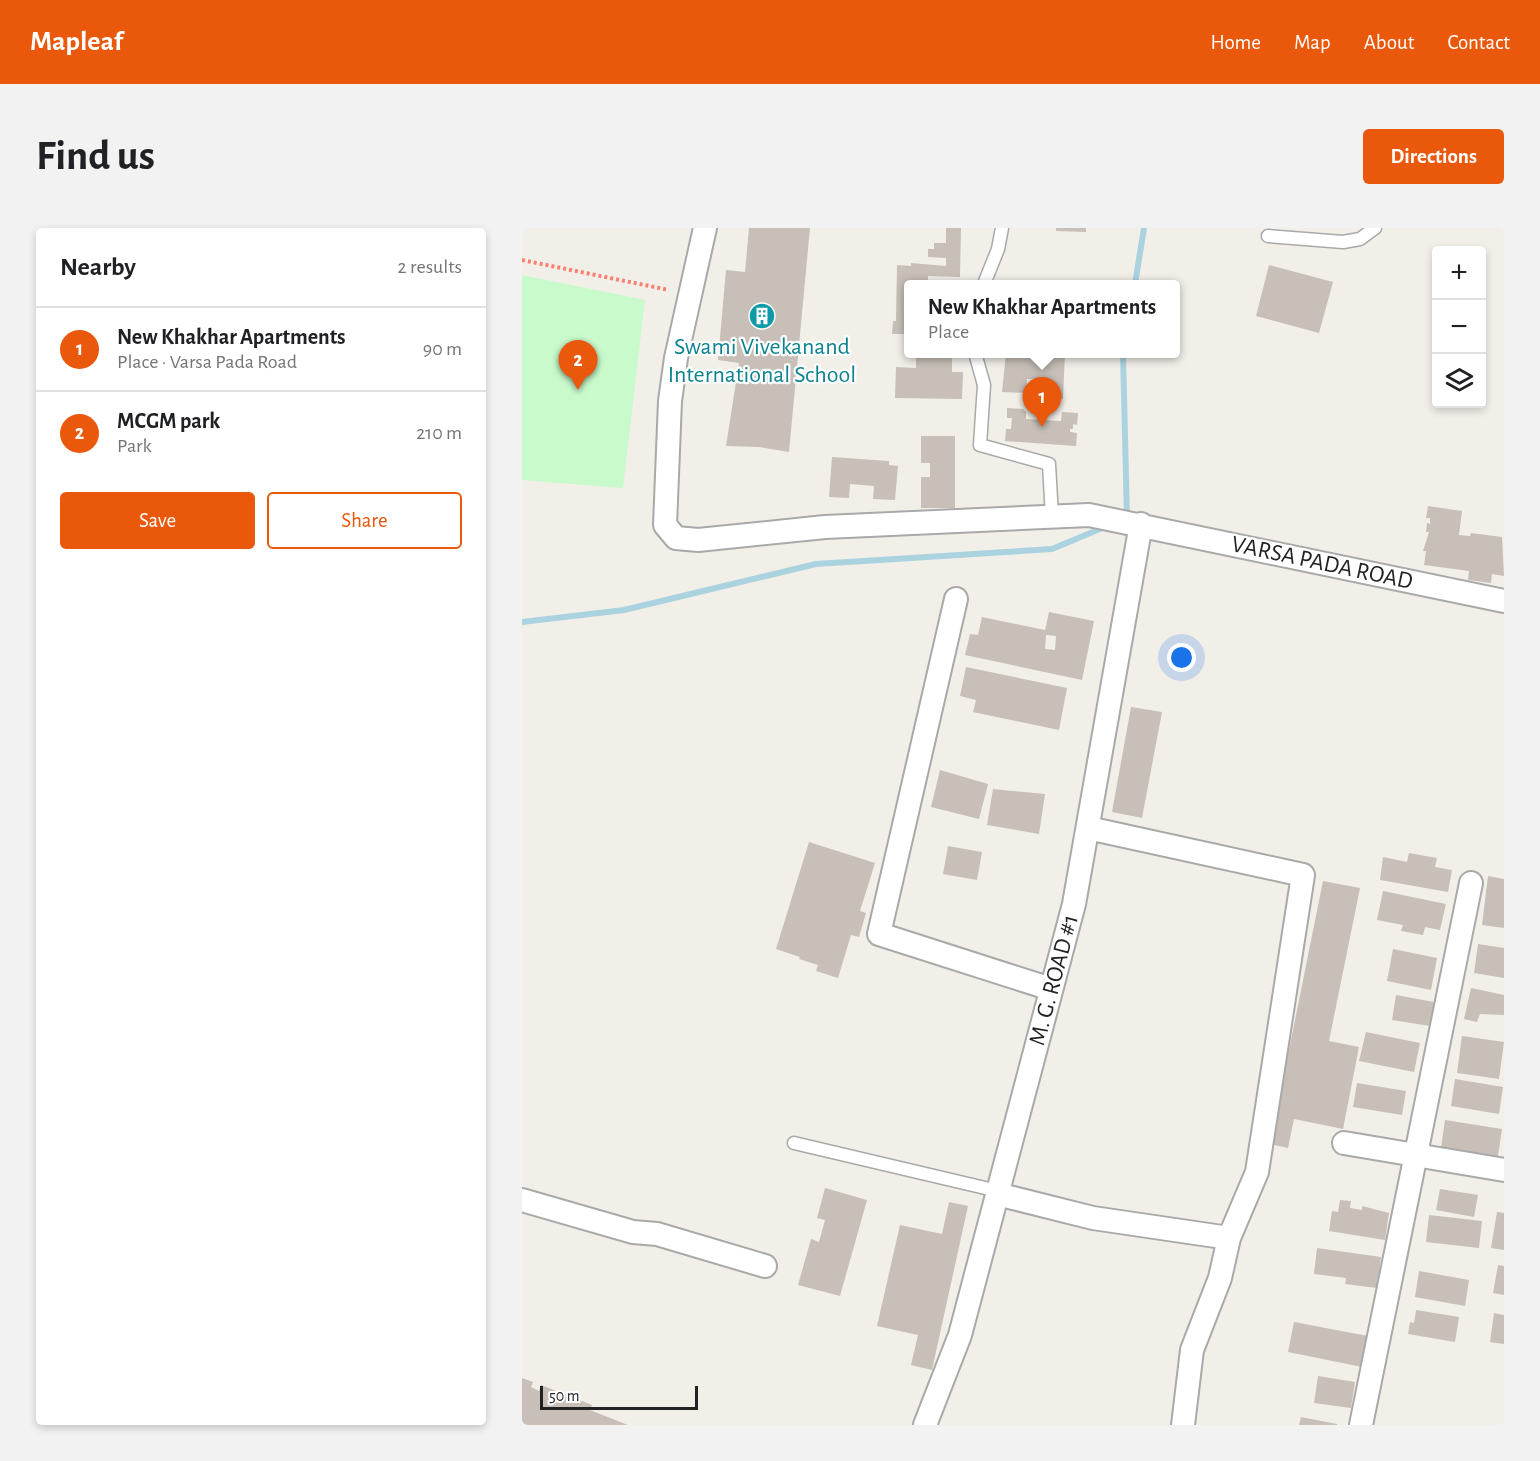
<!DOCTYPE html>
<html lang="en">
<head>
<meta charset="utf-8">
<style>
	body { margin:0; font-family:"Alegreya Sans",sans-serif; background:#f2f2f2; color:#202124 }
	.controls { position:absolute; right:18px; top:18px; display:grid; overflow:hidden; border-radius:6px; box-shadow:0 3px 9px #0003 }
	.controls button { width:54px; height:54px; display:grid; place-items:center; padding:0; border:0; border-bottom:2px solid #e0e0e0; background:#fff; color:#202124; font:30px sans-serif }
	.scale { position:absolute; left:18px; bottom:15px; width:158px; box-sizing:border-box; padding-left:6px; border:3px solid #222; border-top:0; font-size:16px; line-height:21px; white-space:nowrap; color:#222; -webkit-text-stroke:4px #fff; paint-order:stroke }
	.you { position:absolute; left:660px; top:430px; width:21px; height:21px; margin:-15px; border:4px solid #fff; border-radius:50%; background:#1a73e8; box-shadow:0 0 0 9px #1a73e833 }
	.badge { display:grid; place-items:center; width:39px; height:39px; border-radius:50%; background:#ea580c; color:#fff; font-size:20px; font-weight:700 }
	.pin { position:absolute; translate:-50% -50px; filter:drop-shadow(0 2px 3px #0008) }
	.pin::after { content:''; position:absolute; top:32px; width:21px; height:18px; background:inherit; clip-path:polygon(0 0,100% 0,50% 100%) }
	.popup { position:absolute; left:382px; top:52px; width:276px; height:78px; box-sizing:border-box; display:grid; place-content:center; border-radius:6px; background:#fff; filter:drop-shadow(0 2px 4px #0005); font-size:20px; white-space:nowrap; color:#757577 }
	.popup b { font-size:22px; color:#202124 }
	.popup::after { content:''; position:absolute; left:50%; top:100%; margin-left:-12px; border:12px solid transparent; border-top-color:#fff }
	.list { margin:0; padding:0; list-style:none }
	h2 { display:flex; justify-content:space-between; align-items:center; height:78px; margin:0; padding:0 24px; font-size:26px }
	h2 small { font-size:20px; font-weight:400; color:#757577 }
	.list li { display:grid; grid-template-columns:39px 1fr auto; gap:18px; align-items:center; box-sizing:border-box; height:84px; padding:0 24px; border-top:2px solid #e0e0e0 }
	.list b { display:block; font-size:22px; white-space:nowrap }
	.list p { margin:0; font-size:20px; white-space:nowrap; color:#757577 }
	.list em { font-size:20px; font-style:normal; color:#757577 }
	.actions { display:flex; gap:12px; padding:18px 24px }
	.actions a { flex:1; padding:14px 0; border:2px solid #ea580c; border-radius:6px; text-align:center; font-size:21px; color:#ea580c }
	.actions .main { background:#ea580c; color:#fff }
	.icon { flex:none; width:33px; height:33px; fill:none; stroke:currentColor; stroke-width:2; stroke-linecap:round; stroke-linejoin:round }
	.map { position:relative; flex:none; width:982px; height:1197px; overflow:hidden; border-radius:6px }
	header { display:flex; align-items:center; gap:36px; box-sizing:border-box; height:84px; padding:0 30px; background:#ea580c; color:#fff }
	header strong { font-size:28px }
	nav { display:flex; gap:33px; margin-inline-start:auto; font-size:21px }
	.intro { display:flex; align-items:center; justify-content:space-between; box-sizing:border-box; height:144px; padding:0 36px }
	h1 { margin:0; font-size:42px }
	.button { padding:15px 27px; border-radius:6px; background:#ea580c; color:#fff; font-size:21px; font-weight:700 }
	main { display:flex; gap:36px; padding:0 36px }
	aside { flex:1; background:#fff; border-radius:6px; box-shadow:0 3px 9px #0003 }
	.map>svg:first-child { display:block }
</style>
</head>
<body>
<header>
<strong>Mapleaf</strong>
<nav><a>Home</a><a>Map</a><a>About</a><a>Contact</a></nav>
</header>
<div class="intro"><h1>Find us</h1><a class="button">Directions</a></div>
<main>
<aside>
<h2>Nearby<small>2 results</small></h2>
<ul class="list">
<li><span class="badge">1</span><div><b>New Khakhar Apartments</b><p>Place · Varsa Pada Road</p></div><em>90 m</em></li>
<li><span class="badge">2</span><div><b>MCGM park</b><p>Park</p></div><em>210 m</em></li>
</ul>
<div class="actions"><a class="main">Save</a><a>Share</a></div>
</aside>
<div class="map">
<svg width="982" height="1197" viewBox="0 0 982 1197">
	<rect width="100%" height="100%" fill="#f2efe9"/>
	<!-- park -->
	<path fill="#c8facc" d="M0 47 123 72 101 260 0 252Z"/>
	<g fill="none" stroke-linecap="round" stroke-linejoin="round">
		<!-- stream -->
		<path stroke="#aad3df" stroke-width="6" d="M613 56 622 0
			M601 125 605 290
			M0 394 102 382 294 336 530 321 585 298"/>
	</g>
	<!-- building -->
	<path fill="#c7bfb8" fill-rule="evenodd" d="M227 0H288L267 224 237 219 204 218 217 135 196 132 204 42 223 44Z
		M424 0H439L438 49 406 48V56H386V106H370L371 93H374L375 37 389 38V35L424 38V30L406 29V21H412V15H424Z
		M534 0H564V4L534 3Z
		M747 37 811 54 797 105 734 88Z
		M394 125H430V144H441L440 171 373 170 374 139 394 140Z
		M484 125H543L541 171 510 169 511 151H505L504 165 480 164Z
		M485 180 501 181 504 184V191L539 193 540 184 556 185 555 197 551 196V201H548V204L555 205 554 218 483 213 484 201H489L490 190H485Z
		M399 208H433V280H399V249H408V235H399Z
		M310 229 367 233V237L376 238 373 272 351 271 352 258 328 256 327 270 307 269Z
		M906 278 940 283 937 307 948 308 949 305 980 309 982 348 970 346 969 355 946 352 947 343 902 337 904 323H901L907 304H904L905 295 908 296V290H904Z
		M527 384 572 393 560 452 443 427 448 406 456 407 460 389 523 402ZM524 407 534 408 533 422 523 421Z
		M444 439 545 460 537 502 451 484 454 472 438 468Z
		M609 479 640 484 620 590 590 584Z
		M418 542 466 556 457 591 409 579Z
		M471 561 523 566 517 606 465 597Z
		M287 614 353 635 338 683 344 685 337 709 329 707 316 750 294 743 296 737 277 731 278 729 254 721Z
		M426 618 460 624 455 652 421 646Z
		M887 625 915 630 913 639 930 642 926 664 858 652 861 629 885 634Z
		M966 648 982 651V700L960 697Z
		M801 653 838 660 807 813 837 819 821 901 772 891 766 920 748 916Z
		M861 663 924 676 918 702 903 699 901 707 879 703 881 697 855 692Z
		M956 716 982 720V750L952 745Z
		M871 721 915 730 909 762 865 753Z
		M949 760 982 767V787L958 786 955 794 942 791Z
		M874 767 912 774 908 798 870 792Z
		M844 804 898 815 892 844 837 833Z
		M940 808 982 814 977 851 935 845Z
		M933 851 981 859 977 886 929 878Z
		M835 855 884 863 880 887 831 879Z
		M923 892 980 901 976 928 919 920Z
		M303 960 345 972 318 1068 276 1057 289 1011 297 1014 303 992 295 990Z
		M918 961 956 967 952 989 914 982Z
		M818 972 829 973 828 980 840 982V978L867 985 863 1012 807 1003 810 983 816 984Z
		M427 974 446 978 410 1142 389 1137 396 1107 355 1098 378 997 420 1006Z
		M975 984 982 985V1022L969 1020Z
		M907 987 960 993 957 1020 904 1014Z
		M795 1020 859 1029 855 1060 823 1056 824 1050 792 1046Z
		M976 1037 982 1038V1067L971 1065Z
		M897 1043 947 1052 943 1078 893 1069Z
		M894 1082 937 1089 933 1114 886 1106 888 1094 892 1095Z
		M972 1085 982 1087V1116L968 1114Z
		M772 1094 846 1108 840 1139 766 1124Z
		M796 1148 833 1154 829 1180 792 1175Z
		M0 1150 11 1154 9 1159 17 1163 19 1157 70 1177 68 1182 106 1197H0Z
		M779 1189 815 1196V1197H777Z"/>
	<g fill="none" stroke-linecap="round" stroke-linejoin="round">
		<defs>
			<path id="service" d="M746 8 821 14 838 11 853 0
				M462 56 476 21 480 0
				M453 125 462 157 458 217 527 236 530 289
				M272 915 476 963"/>
			<path id="minor" d="M183 0 154 130 148 173 143 297 154 310 176 312 303 299 567 287 982 373
				M434 371 357 706 529 761
				M566 600 781 647 735 944 707 1010 698 1050 670 1122 661 1197
				M822 915 982 942
				M475 966 571 990 707 1010
				M0 972 111 1004 135 1006 243 1038
				M403 1197 438 1107 552 676 619 296
				M839 1197 949 655"/>
		</defs>
		<!-- service casing -->
		<use href="#service" stroke="#a9a9a9" stroke-width="15"/>
		<!-- minor casing -->
		<use href="#minor" stroke="#a9a9a9" stroke-width="26"/>
		<!-- path -->
		<path stroke="#fa8072" stroke-width="4" stroke-dasharray="3 3" stroke-linecap="butt" d="M0 32 147 62"/>
		<!-- service -->
		<use href="#service" stroke="#fff" stroke-width="12"/>
		<!-- minor -->
		<use href="#minor" stroke="#fff" stroke-width="22"/>
	</g>
	<!-- icons -->
	<defs>
		<symbol id="building-disc" viewBox="-11 -11 22 22"><circle r="9.5" fill="#0f9aa8" stroke="#fff"/><path d="M-4-6H4V6H1V3H-1V6H-4ZM-2.5-4.3h1.7v1.8h-1.7ZM.8-4.3h1.7v1.8H.8ZM-2.5-1h1.7V.8h-1.7ZM.8-1h1.7V.8H.8Z" fill="#fff"/></symbol>
	</defs>
	<g fill-rule="evenodd">
		<use href="#building-disc" x="225" y="73" width="30" height="30"/>
	</g>
	<g text-anchor="middle" dominant-baseline="central" stroke-width="4.5" stroke-linejoin="round" paint-order="stroke">
		<!-- culture labels -->
		<g font-size="24" fill="#0d838f" stroke="#fff">
			<text x="240" y="119">Swami Vivekanand<tspan x="240" dy="28">International School</tspan></text>
		</g>
		<!-- street labels -->
		<g font-size="24" fill="#222" stroke="#fff">
			<text transform="translate(800 335) rotate(12)">VARSA PADA ROAD</text>
			<text transform="translate(532 752) rotate(-75)">M. G. ROAD #1</text>
		</g>
	</g>
</svg>
<div class="controls">
<button>+</button>
<button>−</button>
<button><svg class="icon" aria-label="layers" viewBox="0 0 24 24"><path d="M12 4l9 5-9 5-9-5zM3 14l9 5 9-5"/></svg></button>
</div>
<div class="scale">50 m</div>
<div class="you"></div>
<div class="pin badge" style="left:520px;top:199px">1</div>
<div class="popup"><b>New Khakhar Apartments</b>Place</div>
<div class="pin badge" style="left:56px;top:162px">2</div>
</div>
</main>
</body>
</html>
